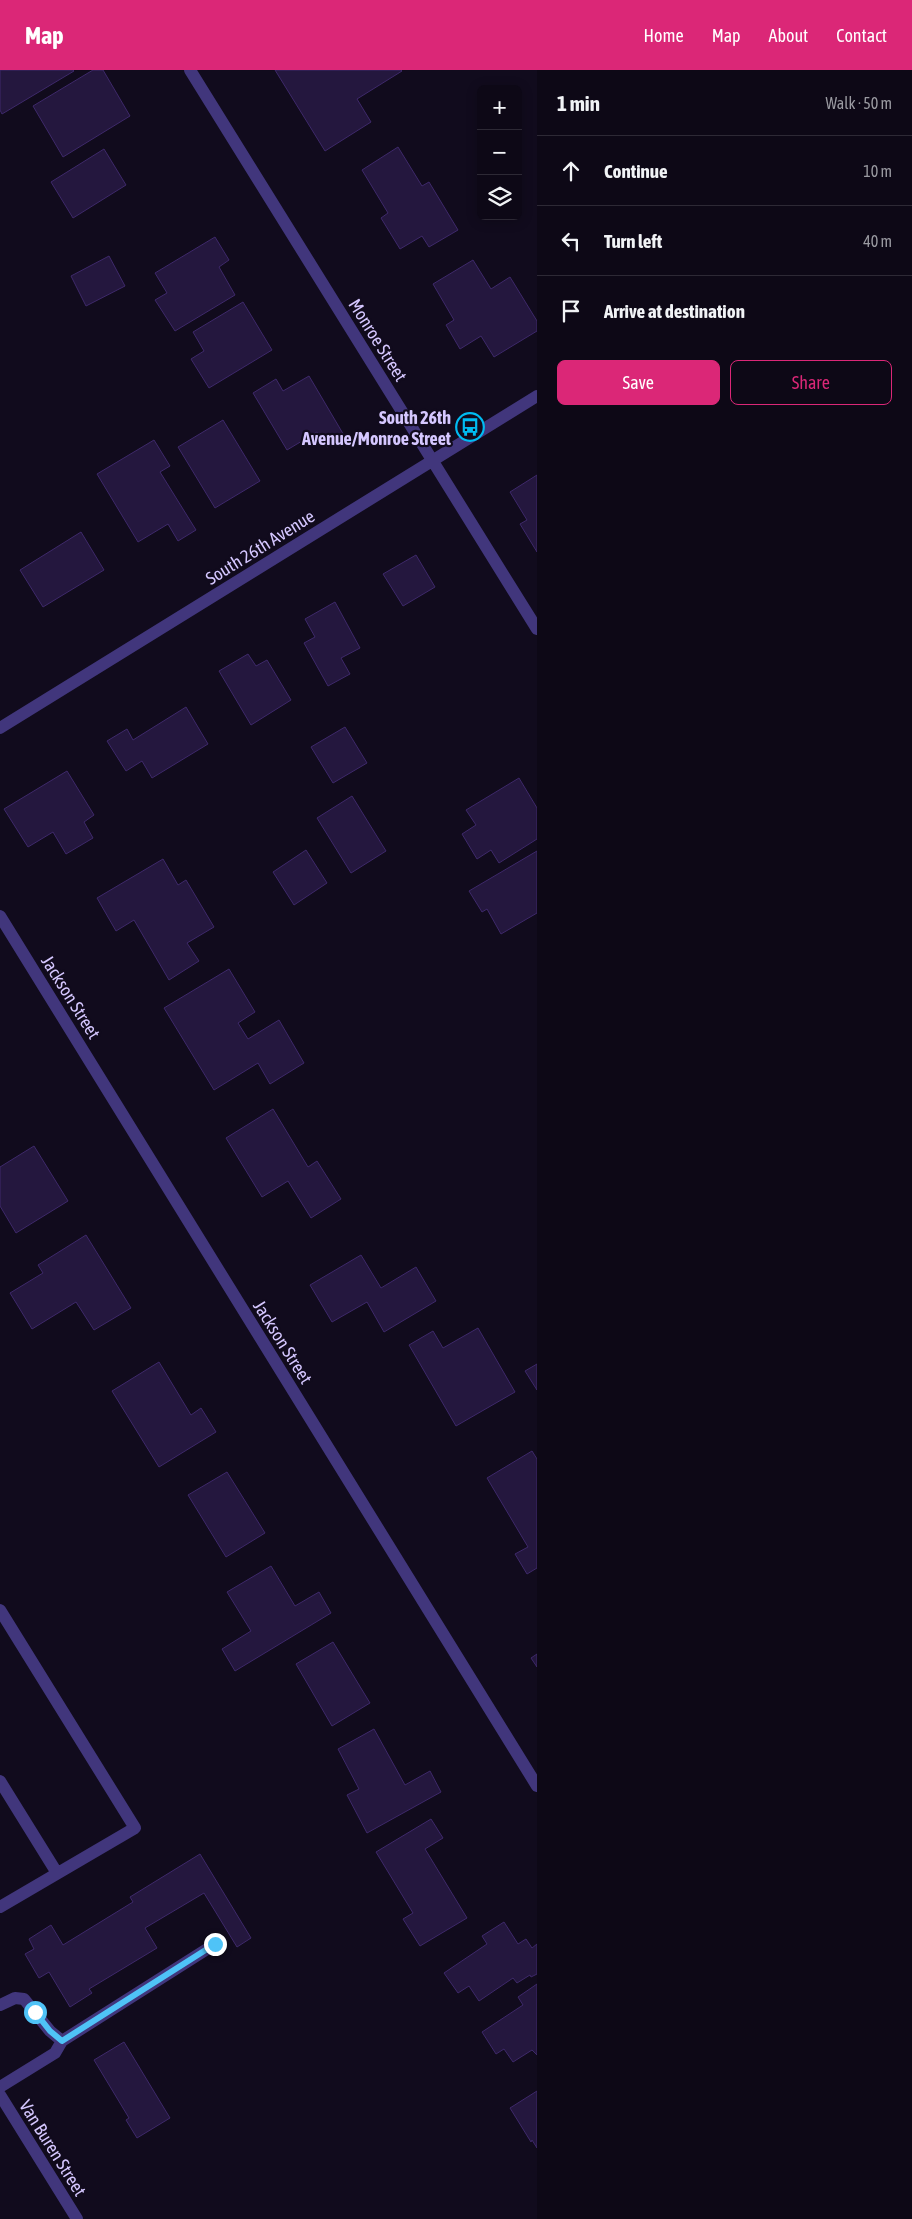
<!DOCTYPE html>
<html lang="en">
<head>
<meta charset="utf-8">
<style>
	body { margin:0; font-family:"Asap Condensed",sans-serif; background:#16111f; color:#f1f3f6 }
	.controls { position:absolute; right:15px; top:15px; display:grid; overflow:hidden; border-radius:8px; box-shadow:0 2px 12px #0003 }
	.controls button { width:45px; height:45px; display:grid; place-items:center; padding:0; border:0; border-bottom:1px solid #2d2935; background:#0d0816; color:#f1f3f6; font:25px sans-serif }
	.stop { position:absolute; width:15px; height:15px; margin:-11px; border:4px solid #4fc3f7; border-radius:50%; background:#fff }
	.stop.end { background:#4fc3f7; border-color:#fff; box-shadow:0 1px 5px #0008 }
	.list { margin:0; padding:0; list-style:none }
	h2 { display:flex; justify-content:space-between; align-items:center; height:65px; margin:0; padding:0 20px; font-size:21px }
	h2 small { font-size:16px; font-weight:400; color:#9a9aa1 }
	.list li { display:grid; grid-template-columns:32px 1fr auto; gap:15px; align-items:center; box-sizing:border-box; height:70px; padding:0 20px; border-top:1px solid #2d2935 }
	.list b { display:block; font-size:19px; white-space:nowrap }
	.list em { font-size:16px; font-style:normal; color:#9a9aa1 }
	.actions { display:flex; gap:10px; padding:15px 20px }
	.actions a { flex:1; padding:11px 0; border:1px solid #db2777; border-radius:8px; text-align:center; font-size:18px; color:#db2777 }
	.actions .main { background:#db2777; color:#fff }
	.icon { flex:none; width:28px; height:28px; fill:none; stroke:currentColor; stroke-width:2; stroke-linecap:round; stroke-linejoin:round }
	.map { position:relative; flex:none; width:537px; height:2149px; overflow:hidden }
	header { display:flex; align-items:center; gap:30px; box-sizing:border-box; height:70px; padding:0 25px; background:#db2777; color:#fff }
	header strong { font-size:24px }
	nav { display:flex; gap:28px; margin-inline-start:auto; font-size:18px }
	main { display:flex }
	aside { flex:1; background:#0d0816 }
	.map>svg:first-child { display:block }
</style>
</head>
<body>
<header>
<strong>Map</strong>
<nav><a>Home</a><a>Map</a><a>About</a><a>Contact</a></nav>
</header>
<main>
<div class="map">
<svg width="537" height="2149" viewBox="0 0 537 2149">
	<rect width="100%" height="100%" fill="#110b1d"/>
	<!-- building -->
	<path fill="#24173e" stroke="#3e296a" d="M0 0H73L74 1 2 44 0 40Z
		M93 0H103L130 46 63 87 33 36Z
		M275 0H401L402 1 357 29 371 52 325 81Z
		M398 77 422 116 429 112 458 160 429 177 422 166 400 179 381 148 388 143 362 100Z
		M104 79 126 115 73 148 51 112Z
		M215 167 229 190 219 197 235 225 175 261 155 230 167 223 155 203Z
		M109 186 125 216 86 236 71 206Z
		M473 190 491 219 510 207 537 251V261L494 287 481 266 460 279 446 255 454 250 433 214Z
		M243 232 272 280 209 318 191 289 204 281 193 262Z
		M309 306 345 367 327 377 317 362 287 380 253 323 276 309 283 321Z
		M223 350 260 411 215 438 178 377Z
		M154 370 170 396 160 402 196 460 178 471 168 454 138 472 97 404Z
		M537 405V482L520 454 527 450 510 422Z
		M81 462 104 500 43 537 20 500Z
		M416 485 435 517 403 536 383 504Z
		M335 532 360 578 341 588 350 604 328 616 304 573 315 567 305 549Z
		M248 584 256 596 267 590 291 630 251 655 219 601Z
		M186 637 208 674 152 708 142 691 126 701 107 671 127 659 133 670Z
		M345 657 367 693 333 713 311 677Z
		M67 701 94 745 84 752 93 768 66 784 53 762 28 777 4 739Z
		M519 708 537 738V769L499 793 491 780 477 789 462 764 476 755 466 740Z
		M352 726 386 781 351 803 317 748Z
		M306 780 327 813 294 835 273 802Z
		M537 781V843L501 864 487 839 482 842 469 821Z
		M163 789 178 815 186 810 214 857 187 873 199 891 169 910 134 850 116 861 97 828Z
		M229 899 255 942 238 953 248 969 279 950 304 993 270 1014 258 993 214 1020 164 938Z
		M273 1039 308 1097 317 1091 341 1129 311 1148 288 1111 262 1127 226 1068Z
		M34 1076 68 1131 16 1163 0 1136V1097Z
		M86 1165 131 1238 94 1260 76 1232 32 1259 10 1223 43 1203 38 1195Z
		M361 1185 381 1218 416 1197 436 1231 384 1262 367 1232 332 1252 310 1215Z
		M478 1258 515 1322 456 1356 409 1275 433 1261 443 1278Z
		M159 1292 191 1345 201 1338 216 1362 159 1397 112 1321Z
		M537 1294V1320L525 1301Z
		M532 1381 537 1389V1498L527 1504 515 1484 528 1477 487 1408Z
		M227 1402 265 1463 226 1487 188 1425Z
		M271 1496 295 1536 319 1522 331 1543 235 1601 222 1579 251 1561 227 1522Z
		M333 1572 370 1633 332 1656 296 1594Z
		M537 1584V1597L531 1588Z
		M374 1659 405 1715 430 1701 441 1722 367 1763 347 1725 359 1719 338 1679Z
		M431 1749 443 1768 425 1779 467 1848 420 1876 403 1849 413 1843 376 1782Z
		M200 1784 251 1868 237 1877 204 1823 145 1858 157 1878 89 1919 92 1923 70 1937 49 1902 39 1908 25 1884 34 1879 29 1869 51 1855 63 1875 133 1832 130 1827Z
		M504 1852 518 1874 526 1869 532 1878 537 1874V1904L531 1907 530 1905 517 1913 513 1908 479 1931 469 1916 458 1923 444 1903 487 1874 482 1866Z
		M537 1914V1985L532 1980 513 1992 504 1979 496 1984 482 1962 523 1935 518 1927Z
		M124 1972 170 2048 137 2068 126 2050 129 2048 94 1990Z
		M537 2021V2078L532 2070 531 2072 510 2038Z"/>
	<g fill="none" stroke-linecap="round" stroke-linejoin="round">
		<!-- minor -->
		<path stroke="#41367c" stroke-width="12" d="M190 0 537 559
			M0 658 537 326
			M0 846 537 1716
			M0 1540 135 1758 0 1837
			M0 1711 57 1803
			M0 1935 15 1928 24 1929 50 1961 62 1971
			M0 2017 55 1983 62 1971 215 1874
			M0 2025 77 2149"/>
	</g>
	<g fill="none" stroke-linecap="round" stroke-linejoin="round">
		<!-- route -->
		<path stroke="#4fc3f7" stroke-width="6" d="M35 1942 50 1961 62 1971 215 1874"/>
	</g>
	<!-- icons -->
	<defs>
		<symbol id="bus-ring" viewBox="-11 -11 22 22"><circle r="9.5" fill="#110b1d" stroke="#00bcf2" stroke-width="1.5"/><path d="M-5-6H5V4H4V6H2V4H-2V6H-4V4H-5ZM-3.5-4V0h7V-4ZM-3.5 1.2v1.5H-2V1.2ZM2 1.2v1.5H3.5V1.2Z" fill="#00bcf2"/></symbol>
	</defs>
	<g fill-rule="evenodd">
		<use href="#bus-ring" x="454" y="341" width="32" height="32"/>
	</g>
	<g text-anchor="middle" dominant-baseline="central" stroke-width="4.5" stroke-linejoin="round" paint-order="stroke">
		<!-- street labels -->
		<g font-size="18" fill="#d5c7ff" stroke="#110b1d">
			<text transform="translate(378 270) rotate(58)">Monroe Street</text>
			<text transform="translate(260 477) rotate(-32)">South 26th Avenue</text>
			<text transform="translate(71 927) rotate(58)">Jackson Street</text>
			<text transform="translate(283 1272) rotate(58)">Jackson Street</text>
			<text transform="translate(53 2078) rotate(58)">Van Buren Street</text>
		</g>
		<!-- poi labels -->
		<g font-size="18" font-weight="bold" fill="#d5c7ff" stroke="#110b1d" text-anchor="end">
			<text x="451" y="347">South 26th<tspan x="451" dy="21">Avenue/Monroe Street</tspan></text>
		</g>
	</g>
</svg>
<div class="controls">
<button>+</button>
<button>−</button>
<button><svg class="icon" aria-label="layers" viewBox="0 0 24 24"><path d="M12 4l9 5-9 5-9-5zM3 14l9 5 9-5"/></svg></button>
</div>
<div class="stop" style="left:35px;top:1942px"></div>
<div class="stop end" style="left:215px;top:1874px"></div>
</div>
<aside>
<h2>1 min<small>Walk · 50 m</small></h2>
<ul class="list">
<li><svg class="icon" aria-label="ahead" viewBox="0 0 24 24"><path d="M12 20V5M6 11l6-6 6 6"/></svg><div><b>Continue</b></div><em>10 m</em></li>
<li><svg class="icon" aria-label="left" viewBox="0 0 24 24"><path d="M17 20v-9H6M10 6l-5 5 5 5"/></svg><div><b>Turn left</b></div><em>40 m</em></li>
<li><svg class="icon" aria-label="arrive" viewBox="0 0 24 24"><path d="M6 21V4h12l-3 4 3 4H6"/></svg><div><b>Arrive at destination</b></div></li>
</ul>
<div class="actions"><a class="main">Save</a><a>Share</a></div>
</aside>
</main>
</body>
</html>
